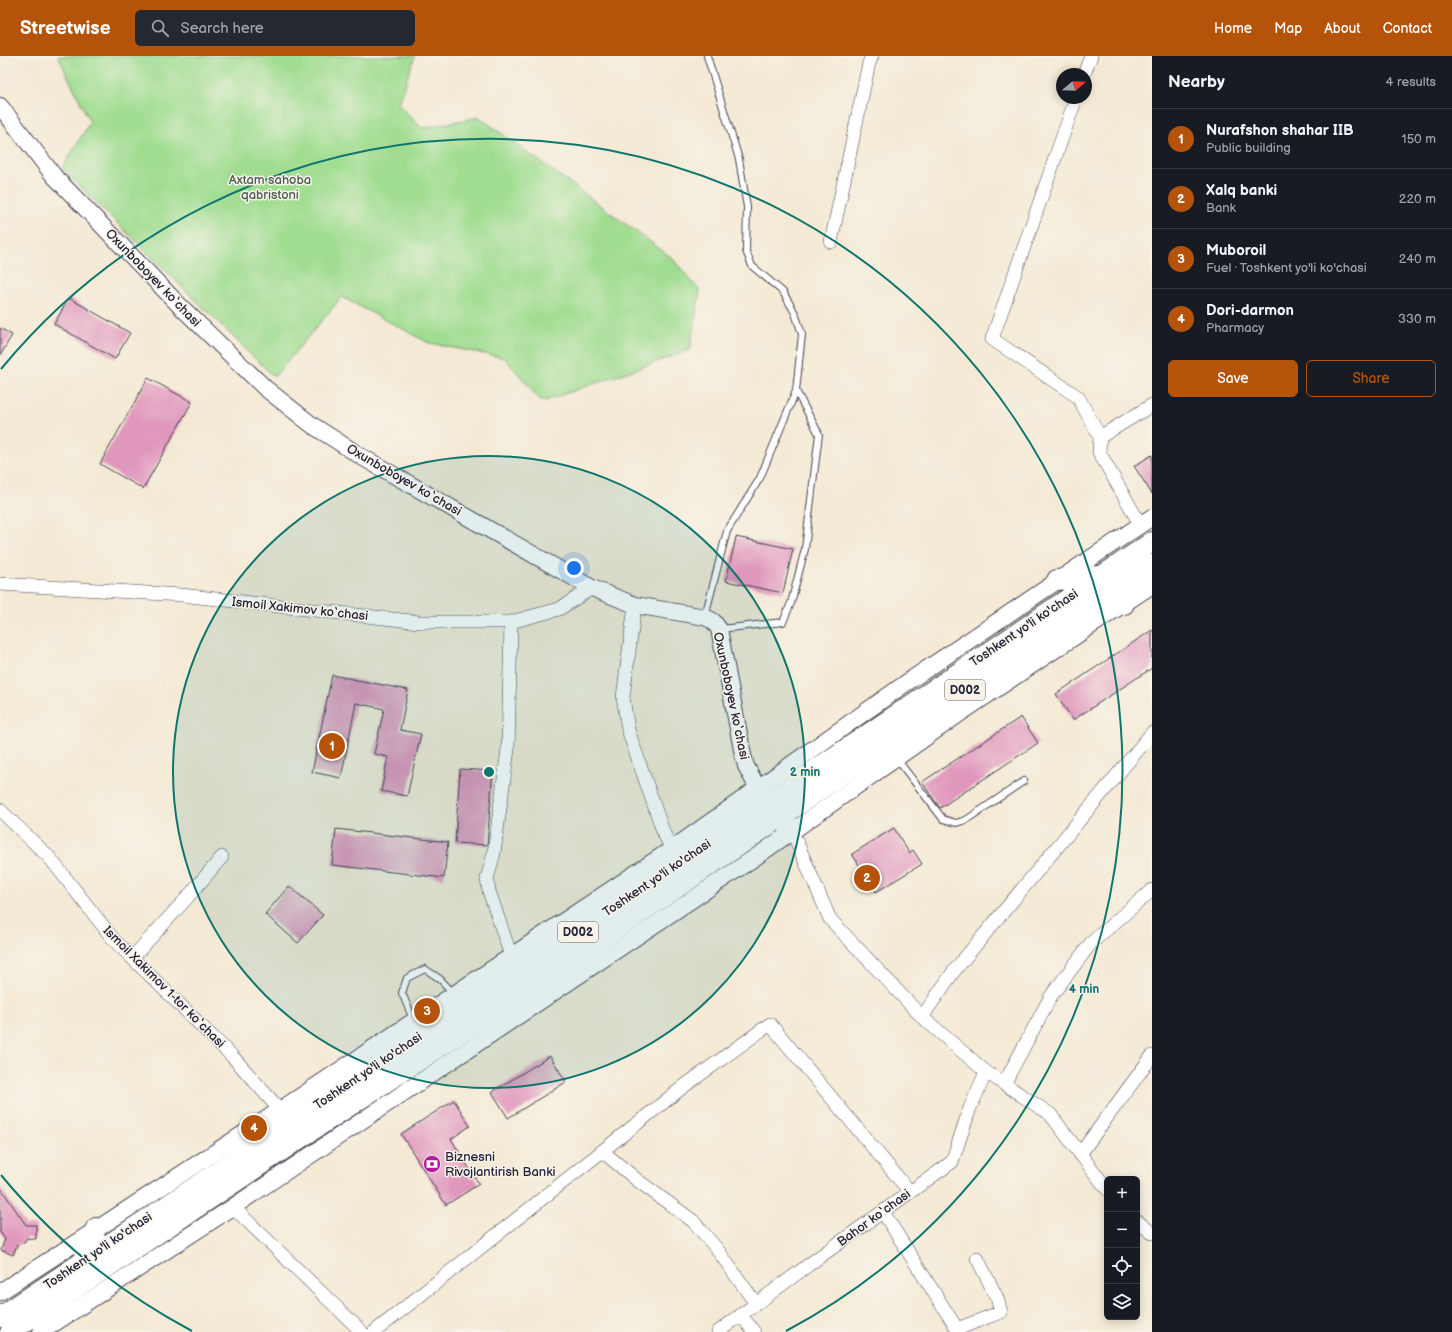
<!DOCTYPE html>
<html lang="en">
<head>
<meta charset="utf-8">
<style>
	body { margin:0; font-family:"Balsamiq Sans",sans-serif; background:#242831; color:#f1f3f6 }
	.controls { position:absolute; right:12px; bottom:12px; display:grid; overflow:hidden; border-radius:6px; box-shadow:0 2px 10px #0003 }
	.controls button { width:36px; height:36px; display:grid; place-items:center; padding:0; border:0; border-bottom:1px solid #363941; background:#171b24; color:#f1f3f6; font:20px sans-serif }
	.compass { position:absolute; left:1056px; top:12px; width:36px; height:36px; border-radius:50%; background:#171b24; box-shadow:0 2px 10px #0003; rotate:71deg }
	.you { position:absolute; left:574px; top:512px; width:14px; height:14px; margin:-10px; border:3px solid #fff; border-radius:50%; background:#1a73e8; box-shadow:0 0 0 6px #1a73e833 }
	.badge { display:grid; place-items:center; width:26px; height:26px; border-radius:50%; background:#b45309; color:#fff; font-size:13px; font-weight:700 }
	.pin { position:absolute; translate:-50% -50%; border:2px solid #fff; box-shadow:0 1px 4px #0006 }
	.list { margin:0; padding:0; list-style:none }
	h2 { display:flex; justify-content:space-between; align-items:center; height:52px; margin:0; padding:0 16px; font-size:17px }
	h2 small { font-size:13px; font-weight:400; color:#9ea1a6 }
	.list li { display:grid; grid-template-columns:26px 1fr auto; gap:12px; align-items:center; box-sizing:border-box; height:60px; padding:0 16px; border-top:1px solid #363941 }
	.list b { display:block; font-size:15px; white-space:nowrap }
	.list p { margin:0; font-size:13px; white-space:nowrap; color:#9ea1a6 }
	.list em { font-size:13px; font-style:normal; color:#9ea1a6 }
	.actions { display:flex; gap:8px; padding:12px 16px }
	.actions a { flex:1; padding:9px 0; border:1px solid #b45309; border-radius:6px; text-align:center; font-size:14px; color:#b45309 }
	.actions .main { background:#b45309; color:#fff }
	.icon { flex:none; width:22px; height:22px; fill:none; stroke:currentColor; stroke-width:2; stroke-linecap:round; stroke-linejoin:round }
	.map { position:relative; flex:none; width:1152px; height:1276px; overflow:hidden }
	header { display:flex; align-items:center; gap:24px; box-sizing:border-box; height:56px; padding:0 20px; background:#b45309; color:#fff }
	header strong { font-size:19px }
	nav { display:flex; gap:22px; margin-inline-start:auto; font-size:14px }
	.search { width:280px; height:36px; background:#242831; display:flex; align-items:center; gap:10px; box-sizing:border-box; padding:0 14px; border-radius:6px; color:#9ea1a6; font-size:15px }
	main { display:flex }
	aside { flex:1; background:#171b24 }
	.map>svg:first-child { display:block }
</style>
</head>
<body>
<header>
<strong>Streetwise</strong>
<div class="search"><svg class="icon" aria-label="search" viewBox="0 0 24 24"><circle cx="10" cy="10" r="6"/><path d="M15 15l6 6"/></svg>Search here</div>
<nav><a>Home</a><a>Map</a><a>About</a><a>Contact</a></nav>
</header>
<main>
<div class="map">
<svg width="1152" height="1276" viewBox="0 0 1152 1276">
	<rect width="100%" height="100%" fill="#f7f3e8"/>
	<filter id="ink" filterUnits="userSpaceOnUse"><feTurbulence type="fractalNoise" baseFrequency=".025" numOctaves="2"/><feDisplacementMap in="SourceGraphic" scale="8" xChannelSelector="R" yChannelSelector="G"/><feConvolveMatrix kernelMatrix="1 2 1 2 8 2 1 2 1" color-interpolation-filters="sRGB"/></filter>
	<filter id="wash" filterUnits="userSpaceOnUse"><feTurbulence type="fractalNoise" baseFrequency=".012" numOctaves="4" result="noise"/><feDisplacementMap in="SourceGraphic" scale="16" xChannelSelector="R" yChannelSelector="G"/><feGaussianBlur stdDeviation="0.9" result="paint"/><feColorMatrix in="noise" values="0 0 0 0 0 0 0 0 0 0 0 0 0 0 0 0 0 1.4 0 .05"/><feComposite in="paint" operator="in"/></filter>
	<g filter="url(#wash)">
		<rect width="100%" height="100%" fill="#f4e9d4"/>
		<!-- green -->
		<path fill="#a0dd91" stroke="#618066" d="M58 0H415L398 48 422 72 479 61 671 201 700 235 690 294 542 346 505 302 429 287 342 241 274 321 62 113 90 66Z"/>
		<g id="blocks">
			<!-- building -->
			<path fill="#e097bc" d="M69 242 130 277 115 303 54 268Z
				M0 272 12 279 0 300Z
				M148 322 192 346 143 433 100 408Z
				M1152 399V438L1134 410Z
				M736 481 793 493 783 537 726 525Z
				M1152 574V612L1073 664 1056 638Z
				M332 619 408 634 400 674 421 678 407 740 381 735 388 701 374 698 384 653 356 647 341 722 312 716Z
				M1021 661 1038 687 940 752 922 726Z
				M460 713 493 715 487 789 455 787Z
				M894 772 909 797 913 794 922 808 876 836 852 798Z
				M336 773 448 786 444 822 332 809Z
				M289 830 323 859 298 887 265 858Z
				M550 1000 566 1026 508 1062 492 1036Z
				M454 1044 470 1070 451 1083 479 1128 446 1149 401 1078Z
				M0 1131 26 1169H36V1183L27 1182 24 1186 17 1189 13 1199 1 1194 5 1183 0 1176Z"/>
		</g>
	</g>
	<g filter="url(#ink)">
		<use href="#blocks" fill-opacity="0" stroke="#424052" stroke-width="1"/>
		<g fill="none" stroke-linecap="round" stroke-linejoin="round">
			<defs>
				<path id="service" d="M705 560 727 475 760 422 796 335 802 278 795 257 783 236 752 210 746 195 747 151 739 103 707 0
					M721 573 783 566 791 547 805 493 819 378 796 335
					M896 702 943 763 956 767 966 764 1024 725
					M413 963 402 937 407 922 425 913 440 923 454 938"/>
				<path id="minor" d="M1084 18 1091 0
					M1076 42 992 283 1078 341 1100 381 1099 396 1140 468
					M831 186 869 7 872 0
					M1100 381 1152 349
					M0 528 181 539 419 566H511L559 553 592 532
					M635 549 623 641 628 674 664 778 672 793
					M511 566 508 693 494 797 487 823 489 835 511 900
					M0 754 49 801 114 884 232 1000 280 1054
					M792 775 830 863 922 961 986 1016 1050 1058 1107 1133
					M132 902 186 843 222 801
					M922 961 954 915 1152 677
					M1004 1028 1051 940 1091 887 1152 834
					M602 1095 637 1124 693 1165 717 1193 756 1248
					M1080 1098 1152 1000
					M233 1151 362 1276
					M883 1156 959 1276
					M1137 1165 1152 1177
					M741 1259 754 1276
					M957 1273 1001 1256 997 1242 977 1202
					M374 1276 683 1031 770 968 910 1136
					M718 1276 818 1202 952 1106 970 1052 986 1016"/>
				<path id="tertiary" d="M0 50 54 120 179 249 265 332 312 369 362 401 592 532 635 549 705 561 713 565 719 573 743 699 746 710 757 731
					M0 1236 280 1054 672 793 906 627 1152 461
					M41 1276 233 1151 760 798 962 656 1152 529"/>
				<path id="primary" d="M1057 524 1098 520
					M1091 550 1124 548
					M757 731 792 775
					M82 1207 96 1172
					M0 1261 680 808 800 724 1152 486
					M10 1276 302 1081 531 931 750 782 946 647 1152 509"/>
			</defs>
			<!-- service casing -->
			<use href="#service" stroke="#424052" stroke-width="8"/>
			<!-- minor casing -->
			<use href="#minor" stroke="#424052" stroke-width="14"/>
			<!-- tertiary casing -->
			<use href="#tertiary" stroke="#424052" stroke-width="18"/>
			<!-- primary casing -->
			<use href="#primary" stroke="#424052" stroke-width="22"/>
			<!-- service -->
			<use href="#service" stroke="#fff" stroke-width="6"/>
			<!-- minor -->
			<use href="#minor" stroke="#fff" stroke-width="13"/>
			<!-- tertiary -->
			<use href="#tertiary" stroke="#fff" stroke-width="16"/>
			<!-- primary -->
			<use href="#primary" stroke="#fff" stroke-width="20"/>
		</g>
	</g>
	<!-- distance rings -->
	<circle cx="489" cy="716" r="316" fill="#0f766e" fill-opacity=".12"/>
	<g fill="none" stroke="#0f766e" stroke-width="2">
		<circle cx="489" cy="716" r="316"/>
		<path d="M192 1275A633 633 0 0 1 1 1119M1 313A633 633 0 1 1 786 1275"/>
	</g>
	<!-- icons -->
	<defs>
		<symbol id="bank-disc" viewBox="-11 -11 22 22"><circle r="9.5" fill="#b5179e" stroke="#f7f3e8"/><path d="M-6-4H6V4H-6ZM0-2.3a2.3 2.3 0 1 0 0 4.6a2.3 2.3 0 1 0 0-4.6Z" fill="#fff"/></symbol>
	</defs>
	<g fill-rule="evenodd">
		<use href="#bank-disc" x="422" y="1098" width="20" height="20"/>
	</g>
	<g text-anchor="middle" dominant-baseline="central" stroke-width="3" stroke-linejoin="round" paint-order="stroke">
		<!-- shield labels -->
		<g fill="#f7f3e8" stroke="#62616f" stroke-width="1">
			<rect x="945" y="624" width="40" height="20" rx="3"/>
			<rect x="558" y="866" width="40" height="20" rx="3"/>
		</g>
		<g font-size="12" font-weight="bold" fill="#22223b">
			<text x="965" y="634">D002</text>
			<text x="578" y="876">D002</text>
		</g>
		<!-- park labels -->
		<g font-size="13" fill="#485a55" stroke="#f7f3e8">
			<text x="270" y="124">Axtam sahoba<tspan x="270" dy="15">qabristoni</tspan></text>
		</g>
		<!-- street labels -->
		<g font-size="13" fill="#22223b" stroke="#f7f3e8">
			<text transform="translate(153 222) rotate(46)">Oxunboboyev ko‘chasi</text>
			<text transform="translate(404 424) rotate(30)">Oxunboboyev ko‘chasi</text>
			<text transform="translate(300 553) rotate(6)">Ismoil Xakimov ko‘chasi</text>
			<text transform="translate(1024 572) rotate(-34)">Toshkent yo'li ko'chasi</text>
			<text transform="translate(731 640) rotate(78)">Oxunboboyev ko‘chasi</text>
			<text transform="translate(657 822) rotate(-34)">Toshkent yo'li ko'chasi</text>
			<text transform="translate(164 931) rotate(45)">Ismoil Xakimov 1-tor ko‘chasi</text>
			<text transform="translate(368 1015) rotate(-34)">Toshkent yo'li ko'chasi</text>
			<text transform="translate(874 1162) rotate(-36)">Bahor ko‘chasi</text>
			<text transform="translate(98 1195) rotate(-34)">Toshkent yo'li ko'chasi</text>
		</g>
		<!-- poi labels -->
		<g font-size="13" fill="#22223b" stroke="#f7f3e8" text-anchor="start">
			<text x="445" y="1101">Biznesni<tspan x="445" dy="15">Rivojlantirish Banki</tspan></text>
		</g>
	</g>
	<circle cx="489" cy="716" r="6" fill="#0f766e" stroke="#f7f3e8" stroke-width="2"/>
	<g font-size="12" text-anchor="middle" font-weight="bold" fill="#0f766e" stroke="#f7f3e8" stroke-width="3" stroke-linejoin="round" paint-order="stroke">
		<text x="805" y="720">2 min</text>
		<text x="1084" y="937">4 min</text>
	</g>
</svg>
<div class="controls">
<button>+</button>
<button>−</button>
<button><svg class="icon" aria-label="locate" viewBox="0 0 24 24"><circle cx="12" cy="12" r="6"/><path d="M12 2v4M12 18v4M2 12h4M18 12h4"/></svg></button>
<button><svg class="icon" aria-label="layers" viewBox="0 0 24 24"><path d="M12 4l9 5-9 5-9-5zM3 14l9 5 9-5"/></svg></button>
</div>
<svg class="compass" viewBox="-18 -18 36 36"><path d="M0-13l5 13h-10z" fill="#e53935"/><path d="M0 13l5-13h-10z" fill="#9ea1a6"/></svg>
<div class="you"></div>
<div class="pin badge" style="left:332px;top:690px">1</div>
<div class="pin badge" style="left:867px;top:822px">2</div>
<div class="pin badge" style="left:427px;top:955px">3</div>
<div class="pin badge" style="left:254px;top:1072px">4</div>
</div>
<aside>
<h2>Nearby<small>4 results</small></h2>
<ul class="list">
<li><span class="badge">1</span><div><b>Nurafshon shahar IIB</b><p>Public building</p></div><em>150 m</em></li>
<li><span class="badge">2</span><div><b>Xalq banki</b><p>Bank</p></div><em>220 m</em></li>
<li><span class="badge">3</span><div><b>Muboroil</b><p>Fuel · Toshkent yo'li ko'chasi</p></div><em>240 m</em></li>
<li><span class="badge">4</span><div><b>Dori-darmon</b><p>Pharmacy</p></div><em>330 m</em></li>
</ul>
<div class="actions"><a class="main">Save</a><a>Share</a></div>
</aside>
</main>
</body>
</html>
